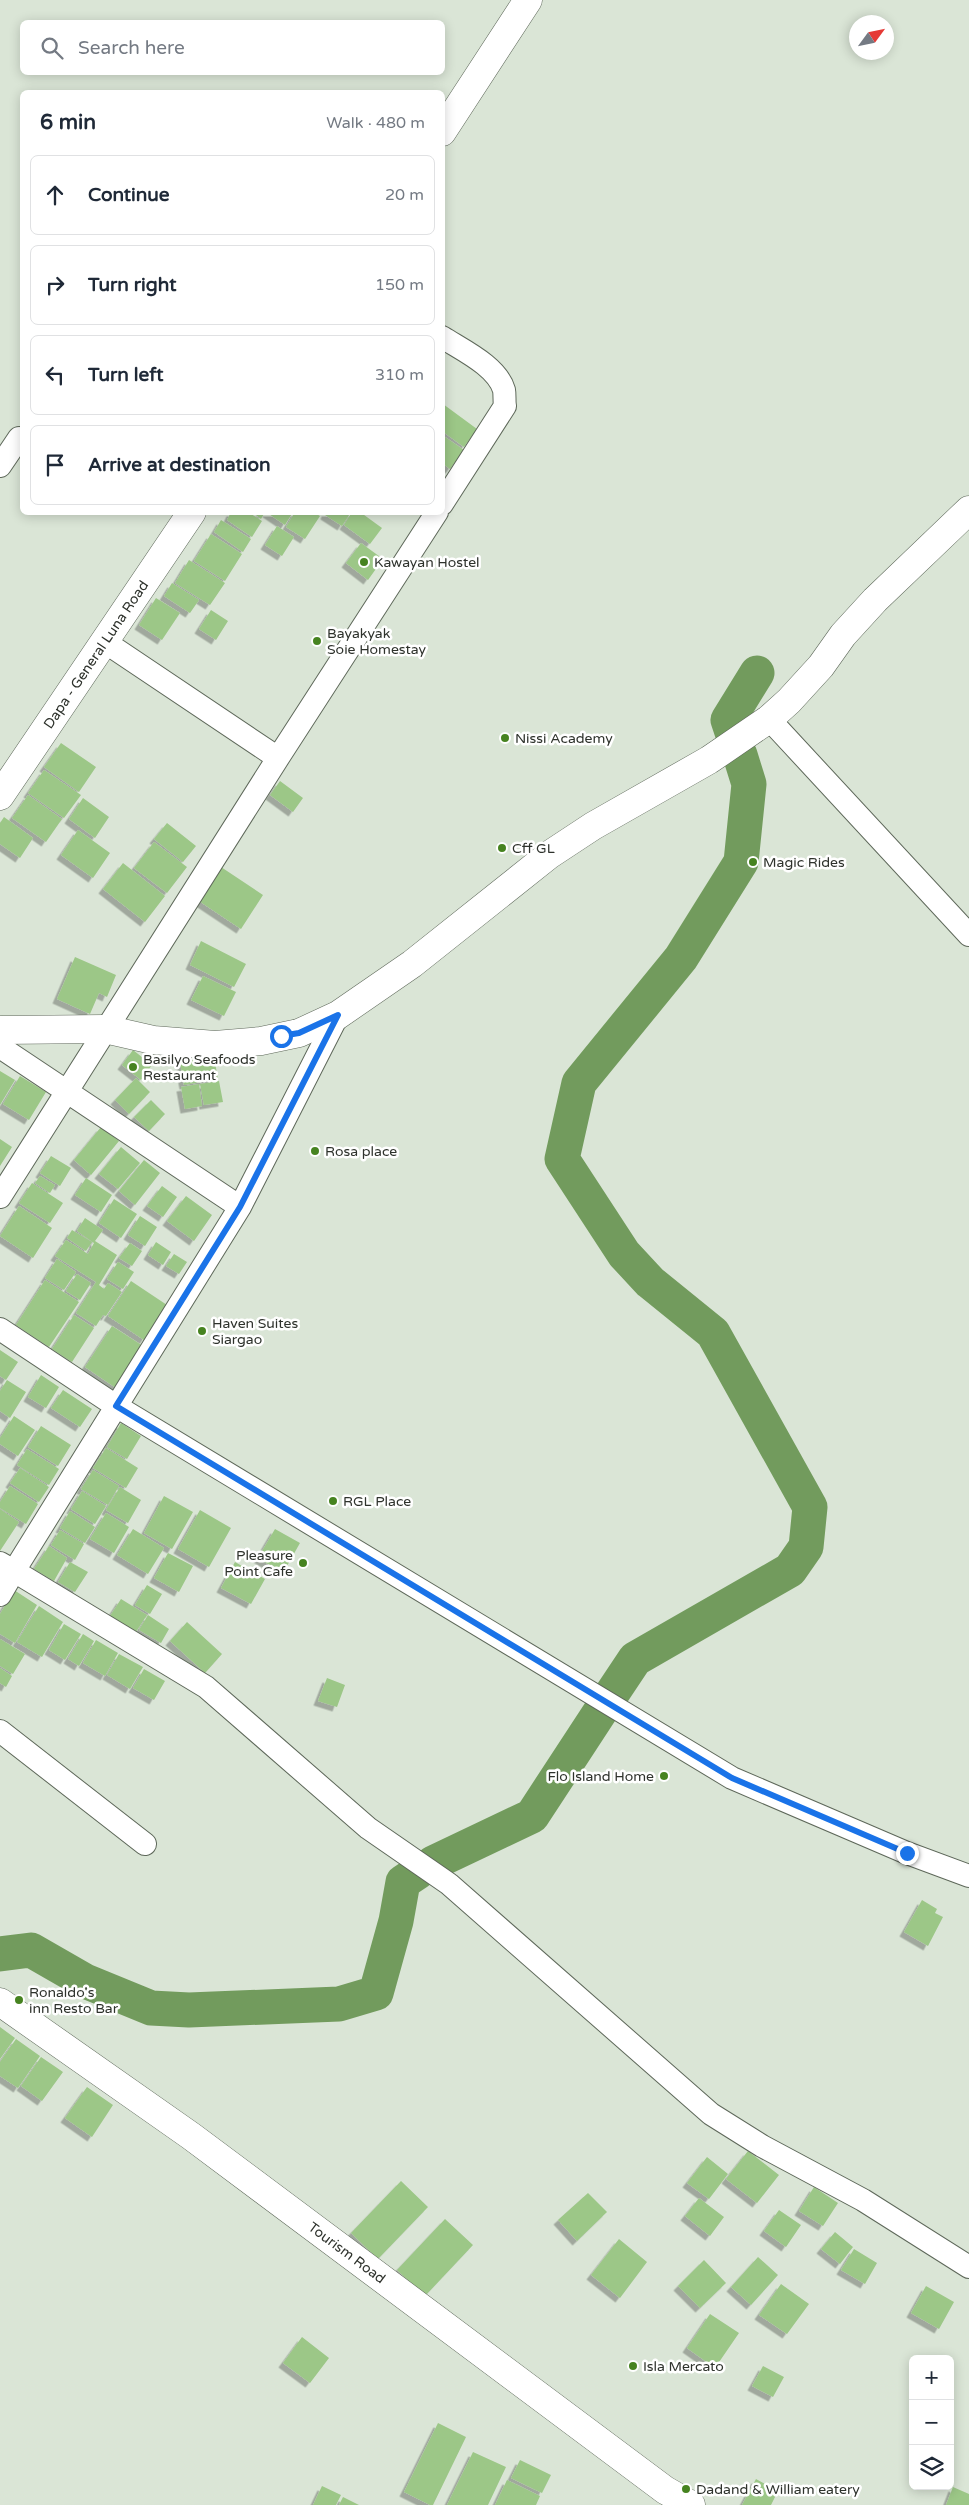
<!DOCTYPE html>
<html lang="en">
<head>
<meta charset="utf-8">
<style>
	body { margin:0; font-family:"Varela Round",sans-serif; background:#f2f2f3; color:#1f2937 }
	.controls { position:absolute; right:15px; bottom:15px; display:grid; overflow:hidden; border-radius:8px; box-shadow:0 2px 12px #0003 }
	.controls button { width:45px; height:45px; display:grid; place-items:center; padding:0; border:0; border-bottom:1px solid #e0e1e3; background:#fff; color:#1f2937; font:25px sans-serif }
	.compass { position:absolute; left:849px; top:15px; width:45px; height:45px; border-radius:50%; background:#fff; box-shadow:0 2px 12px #0003; rotate:57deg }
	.stop { position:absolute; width:15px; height:15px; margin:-11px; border:4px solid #1a73e8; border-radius:50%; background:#fff }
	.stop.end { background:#1a73e8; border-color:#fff; box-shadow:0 1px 5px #0008 }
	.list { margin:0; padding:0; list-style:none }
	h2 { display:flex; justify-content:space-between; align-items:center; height:65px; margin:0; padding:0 20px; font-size:21px }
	h2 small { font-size:16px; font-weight:400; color:#747a83 }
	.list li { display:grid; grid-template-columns:32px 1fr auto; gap:15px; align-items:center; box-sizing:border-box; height:80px; margin:0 10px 10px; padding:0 10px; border:1px solid #e0e1e3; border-radius:8px }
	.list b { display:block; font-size:19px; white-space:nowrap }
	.list em { font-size:16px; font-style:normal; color:#747a83 }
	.icon { flex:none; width:28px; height:28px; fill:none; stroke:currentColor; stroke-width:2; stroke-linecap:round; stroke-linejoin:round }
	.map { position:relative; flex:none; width:969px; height:2505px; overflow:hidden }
	.search { position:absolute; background:#fff; box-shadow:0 2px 12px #0003; left:20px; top:20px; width:425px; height:55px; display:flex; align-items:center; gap:12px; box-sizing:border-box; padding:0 18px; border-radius:8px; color:#747a83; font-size:19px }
	.panel { position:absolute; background:#fff; box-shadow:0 2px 12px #0003; left:20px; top:90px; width:425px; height:425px; border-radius:8px }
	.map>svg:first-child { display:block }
</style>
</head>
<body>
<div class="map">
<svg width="969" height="2505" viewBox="0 0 969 2505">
	<defs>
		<filter id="shadow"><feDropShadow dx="-4.5" dy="4.5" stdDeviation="0" flood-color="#0004"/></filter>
	</defs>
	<rect width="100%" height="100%" fill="#dae5d6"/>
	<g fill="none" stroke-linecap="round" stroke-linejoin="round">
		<!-- river -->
		<path stroke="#729b5d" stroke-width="35" d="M733 735 728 720 757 673
			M611 1695 635 1659 790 1570 806 1547 810 1507 713 1333 650 1282 624 1254 562 1159 579 1083 681 958 741 862 749 784 740 755
			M433 1863 532 1816 600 1712
			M0 1954 31 1950 85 1981 151 2008 189 2010 339 2004 376 1993 396 1921 403 1882 418 1872"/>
	</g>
	<!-- building -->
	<path fill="#9cc787" filter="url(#shadow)" d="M443 404 477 429 464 447 442 431Z
		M442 435 464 450 450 469 442 463Z
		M231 512H248L262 521 252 537 227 520Z
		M252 512H265L261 519Z
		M266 512H293L285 525Z
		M295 512H313L320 516 305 539 286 527Z
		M326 512H351L342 526 325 515Z
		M352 512H360L382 528 370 544 344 525Z
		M221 520 251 539 243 552 214 532Z
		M277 526 294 537 282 556 265 545Z
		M211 534 242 554 225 581 194 561Z
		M361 543 383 559 368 580 346 563Z
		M189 560 225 583 210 605 175 583Z
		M172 583 199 600 190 613 164 596Z
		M156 598 180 613 162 640 139 625Z
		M211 610 228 621 216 640 199 629Z
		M61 743 96 767 79 792 44 767Z
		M44 770 81 795 64 818 28 793Z
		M280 781 303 798 293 812 270 795Z
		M28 795 62 819 46 842 12 818Z
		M83 798 109 817 95 838 69 819Z
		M4 817 33 838 20 858 0 844V823Z
		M167 823 196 846 183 862 154 839Z
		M78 830 110 853 93 878 61 855Z
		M154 842 187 867 167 893 134 868Z
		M123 863 165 896 145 922 103 889Z
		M221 867 263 895 241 929 199 901Z
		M201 941 246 964 234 987 190 965Z
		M75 957 116 975 107 997 99 993 90 1014 57 999Z
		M203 976 236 992 224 1016 191 1000Z
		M133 1050 152 1065 141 1080 122 1065Z
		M214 1057 218 1079 184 1085 180 1062Z
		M0 1071 15 1080 0 1105Z
		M20 1076 46 1092 29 1120 3 1104Z
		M136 1078 150 1092 129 1114 115 1100Z
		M219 1081 223 1102 204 1105 200 1084Z
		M199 1084 202 1106 185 1109 181 1087Z
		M151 1100 165 1114 149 1131 134 1117Z
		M101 1127 119 1141 91 1175 74 1160Z
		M0 1139 12 1147 0 1166Z
		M121 1147 140 1163 118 1189 99 1174Z
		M51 1156 71 1168 60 1186 40 1173Z
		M144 1160 160 1173 135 1205 119 1191Z
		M40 1176 55 1185 50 1193 35 1183Z
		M86 1178 112 1195 101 1212 75 1195Z
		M32 1183 63 1203 50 1223 19 1203Z
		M162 1186 177 1197 163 1217 147 1206Z
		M186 1196 212 1215 194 1241 167 1221Z
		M114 1199 137 1214 121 1238 99 1223Z
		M19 1206 52 1228 33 1258 0 1236Z
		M140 1216 157 1227 145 1246 128 1235Z
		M85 1218 103 1230 95 1241 117 1255 99 1285 104 1289 108 1283 122 1292 106 1316 103 1315 96 1326 76 1313 96 1282 55 1256 66 1240 88 1254 94 1243 77 1231Z
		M72 1230 92 1242 86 1251 67 1238Z
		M156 1242 171 1252 163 1265 148 1255Z
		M130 1243 142 1251 132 1266 119 1258Z
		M174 1254 187 1262 179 1274 166 1266Z
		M57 1259 76 1272 64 1290 45 1278Z
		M118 1262 134 1272 123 1289 107 1279Z
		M77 1274 91 1283 80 1300 66 1291Z
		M45 1280 79 1302 49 1347 16 1325Z
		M131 1281 167 1305 144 1340 108 1316Z
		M74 1315 94 1328 72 1362 52 1349Z
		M112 1326 143 1346 116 1388 85 1367Z
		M0 1350 18 1362 6 1380 0 1376Z
		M41 1375 59 1387 46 1408 28 1397Z
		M7 1380 26 1392 10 1418 0 1411V1391Z
		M63 1390 92 1409 80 1427 51 1408Z
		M14 1416 35 1430 18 1456 0 1444V1438Z
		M121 1423 141 1436 127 1459 107 1447Z
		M41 1426 71 1445 58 1466 28 1447Z
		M106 1448 138 1468 126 1488 93 1468Z
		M27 1449 59 1469 49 1485 17 1465Z
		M20 1468 49 1487 39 1502 10 1483Z
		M93 1470 119 1486 108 1505 81 1489Z
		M10 1486 38 1504 26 1524 0 1508V1502Z
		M120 1487 141 1500 128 1523 106 1510Z
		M82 1491 106 1506 95 1524 71 1509Z
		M164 1496 193 1512 172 1549 144 1533Z
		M0 1509 19 1522 0 1551Z
		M200 1510 231 1528 209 1567 178 1549Z
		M70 1511 95 1527 85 1543 60 1528Z
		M106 1513 129 1527 114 1553 90 1539Z
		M133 1529 164 1548 148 1574 117 1555Z
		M275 1529 300 1543 283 1573 258 1558Z
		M60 1530 84 1544 75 1560 51 1545Z
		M49 1546 67 1558 54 1581 34 1569Z
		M168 1553 193 1566 179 1592 154 1578Z
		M70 1562 88 1572 75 1592 58 1582Z
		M235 1562 265 1579 251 1604 221 1588Z
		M147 1585 162 1594 150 1614 135 1605Z
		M14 1590 37 1605 15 1643 0 1634V1614Z
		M121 1599 147 1615 136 1632 110 1616Z
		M39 1606 63 1622 42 1657 17 1642Z
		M148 1615 169 1629 161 1643 139 1630Z
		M187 1622 222 1654 205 1673 170 1641Z
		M64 1624 81 1634 65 1660 49 1650Z
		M83 1634 94 1641 79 1666 68 1659Z
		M0 1639 25 1654 13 1674 0 1666Z
		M96 1640 118 1653 105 1676 83 1663Z
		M119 1654 143 1667 130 1689 107 1675Z
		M0 1668 12 1676 6 1687 0 1683Z
		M144 1669 165 1681 154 1700 133 1688Z
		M327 1678 345 1685 337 1707 318 1701Z
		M922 1900 937 1909 935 1913 943 1917 928 1946 904 1932Z
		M0 2027 15 2038 0 2059Z
		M16 2039 40 2056 18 2088 0 2076V2062Z
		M41 2057 63 2072 42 2101 21 2086Z
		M87 2087 113 2105 92 2137 65 2118Z
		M748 2151 779 2175 757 2203 726 2179Z
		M707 2157 728 2174 709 2199 687 2183Z
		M401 2181 428 2207 378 2259 351 2233Z
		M814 2187 838 2203 823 2226 799 2211Z
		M588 2193 607 2212 577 2241 558 2220Z
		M699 2198 724 2217 710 2236 685 2216Z
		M779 2210 801 2225 786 2247 764 2231Z
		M445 2219 473 2245 425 2296 397 2270Z
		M835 2232 853 2247 840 2264 821 2249Z
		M619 2239 647 2262 620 2298 591 2275Z
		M854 2249 877 2263 865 2284 841 2270Z
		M758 2257 778 2275 751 2305 731 2287Z
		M704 2260 726 2283 700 2308 678 2286Z
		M781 2284 809 2304 787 2334 759 2315Z
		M926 2286 954 2302 939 2329 911 2313Z
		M710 2314 739 2333 715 2368 687 2348Z
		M302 2337 329 2358 310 2383 283 2363Z
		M763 2366 784 2377 773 2397 752 2386Z
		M438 2423 466 2437 433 2505H430L404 2492Z
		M473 2452 506 2467 488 2505H447Z
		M520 2460 551 2475 542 2493 511 2478Z
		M756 2479 778 2491 771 2505H742Z
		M507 2480 540 2496 536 2505H495Z
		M322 2486 341 2495 336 2505H313Z
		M953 2487 969 2494V2505H946Z
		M343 2497 359 2505H339Z"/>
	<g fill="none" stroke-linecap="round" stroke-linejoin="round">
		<defs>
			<path id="minor" d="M442 337C462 350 497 366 504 390 505 395 504 401 505 406L442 504
				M0 466 19 438
				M105 642 278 758
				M769 719 969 935
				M338 1015 240 1207 14 1571 206 1687 368 1828 449 1884 711 2114 762 2146 863 2200 969 2267
				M0 1047 240 1207
				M0 1197 278 758 437 512
				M0 1329 116 1406 732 1778 907 1853 969 1876
				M0 1563 14 1571 0 1595
				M0 1731 145 1844"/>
			<g id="tertiary">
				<path d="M0 1030 105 1029 153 1040 215 1045 261 1041 299 1033 338 1015 412 964 549 855 593 826 709 760 769 719 789 701 821 666 843 635 875 600 969 510"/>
				<path id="s1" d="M0 2002 191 2136 665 2490 691 2505"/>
			</g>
			<g id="secondary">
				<path d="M442 132 528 0"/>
				<path id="s2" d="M0 796 192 512"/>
			</g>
		</defs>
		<!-- minor casing -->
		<use href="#minor" stroke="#5e685a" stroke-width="24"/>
		<!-- tertiary casing -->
		<use href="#tertiary" stroke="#5e685a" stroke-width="29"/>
		<!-- secondary casing -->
		<use href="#secondary" stroke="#5e685a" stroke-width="29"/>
		<!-- minor -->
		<use href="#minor" stroke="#fff" stroke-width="22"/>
		<!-- tertiary -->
		<use href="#tertiary" stroke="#fff" stroke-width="28"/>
		<!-- secondary -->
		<use href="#secondary" stroke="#fff" stroke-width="28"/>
	</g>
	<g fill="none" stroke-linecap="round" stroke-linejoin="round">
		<!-- route -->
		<path stroke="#1a73e8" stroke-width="6" d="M281 1036 299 1033 338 1015 240 1207 116 1406 732 1778 907 1853"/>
	</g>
	<!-- markers -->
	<g fill="#468320" stroke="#fff" stroke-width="2">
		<circle cx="364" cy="562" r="5"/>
		<circle cx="317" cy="641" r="5"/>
		<circle cx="505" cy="738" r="5"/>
		<circle cx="502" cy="848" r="5"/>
		<circle cx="753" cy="862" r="5"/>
		<circle cx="133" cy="1067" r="5"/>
		<circle cx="315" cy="1151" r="5"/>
		<circle cx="202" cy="1331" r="5"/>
		<circle cx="333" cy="1501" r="5"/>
		<circle cx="303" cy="1563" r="5"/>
		<circle cx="664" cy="1776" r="5"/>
		<circle cx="19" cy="2000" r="5"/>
		<circle cx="633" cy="2366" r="5"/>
		<circle cx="686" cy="2489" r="5"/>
	</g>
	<g text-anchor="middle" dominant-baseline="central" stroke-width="5" stroke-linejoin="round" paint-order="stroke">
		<!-- poi labels -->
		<g font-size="14" fill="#2e322c" stroke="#fff" text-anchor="start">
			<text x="374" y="562">Kawayan Hostel</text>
			<text x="327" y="633">Bayakyak<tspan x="327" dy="16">Soie Homestay</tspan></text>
			<text x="515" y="738">Nissi Academy</text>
			<text x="512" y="848">Cff GL</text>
			<text x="763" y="862">Magic Rides</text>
			<text x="143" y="1059">Basilyo Seafoods<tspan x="143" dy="16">Restaurant</tspan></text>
			<text x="325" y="1151">Rosa place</text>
			<text x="212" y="1323">Haven Suites<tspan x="212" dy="16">Siargao</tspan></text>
			<text x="343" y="1501">RGL Place</text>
			<text x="293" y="1555" text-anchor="end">Pleasure<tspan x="293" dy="16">Point Cafe</tspan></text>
			<text x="654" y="1776" text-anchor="end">Flo Island Home</text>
			<text x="29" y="1992">Ronaldo's<tspan x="29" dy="16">inn Resto Bar</tspan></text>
			<text x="643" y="2366">Isla Mercato</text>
			<text x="696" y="2489">Dadand &amp; William eatery</text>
		</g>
		<!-- street labels -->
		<g font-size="14" fill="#2e322c" stroke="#fff">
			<text stroke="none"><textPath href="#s2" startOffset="171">Dapa - General Luna Road</textPath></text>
			<text stroke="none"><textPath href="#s1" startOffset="428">Tourism Road</textPath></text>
		</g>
	</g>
</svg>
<div class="controls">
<button>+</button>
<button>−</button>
<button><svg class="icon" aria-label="layers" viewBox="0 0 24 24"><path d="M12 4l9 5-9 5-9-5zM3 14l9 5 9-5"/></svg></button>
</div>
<svg class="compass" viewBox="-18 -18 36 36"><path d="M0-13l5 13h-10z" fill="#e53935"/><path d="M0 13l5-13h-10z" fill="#747a83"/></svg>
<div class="stop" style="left:281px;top:1036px"></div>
<div class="stop end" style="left:907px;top:1853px"></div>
<div class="search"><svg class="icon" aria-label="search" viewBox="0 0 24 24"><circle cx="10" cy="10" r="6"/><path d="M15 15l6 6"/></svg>Search here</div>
<section class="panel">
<h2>6 min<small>Walk · 480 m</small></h2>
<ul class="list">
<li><svg class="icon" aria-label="ahead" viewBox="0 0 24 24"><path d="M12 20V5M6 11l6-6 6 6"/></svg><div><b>Continue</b></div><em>20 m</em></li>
<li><svg class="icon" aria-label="right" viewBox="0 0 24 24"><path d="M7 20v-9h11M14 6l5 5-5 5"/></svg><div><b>Turn right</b></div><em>150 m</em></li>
<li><svg class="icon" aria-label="left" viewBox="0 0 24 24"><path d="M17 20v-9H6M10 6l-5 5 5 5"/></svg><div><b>Turn left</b></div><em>310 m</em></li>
<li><svg class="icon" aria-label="arrive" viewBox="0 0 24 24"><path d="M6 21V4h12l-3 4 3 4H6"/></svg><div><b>Arrive at destination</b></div></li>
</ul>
</section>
</div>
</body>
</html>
